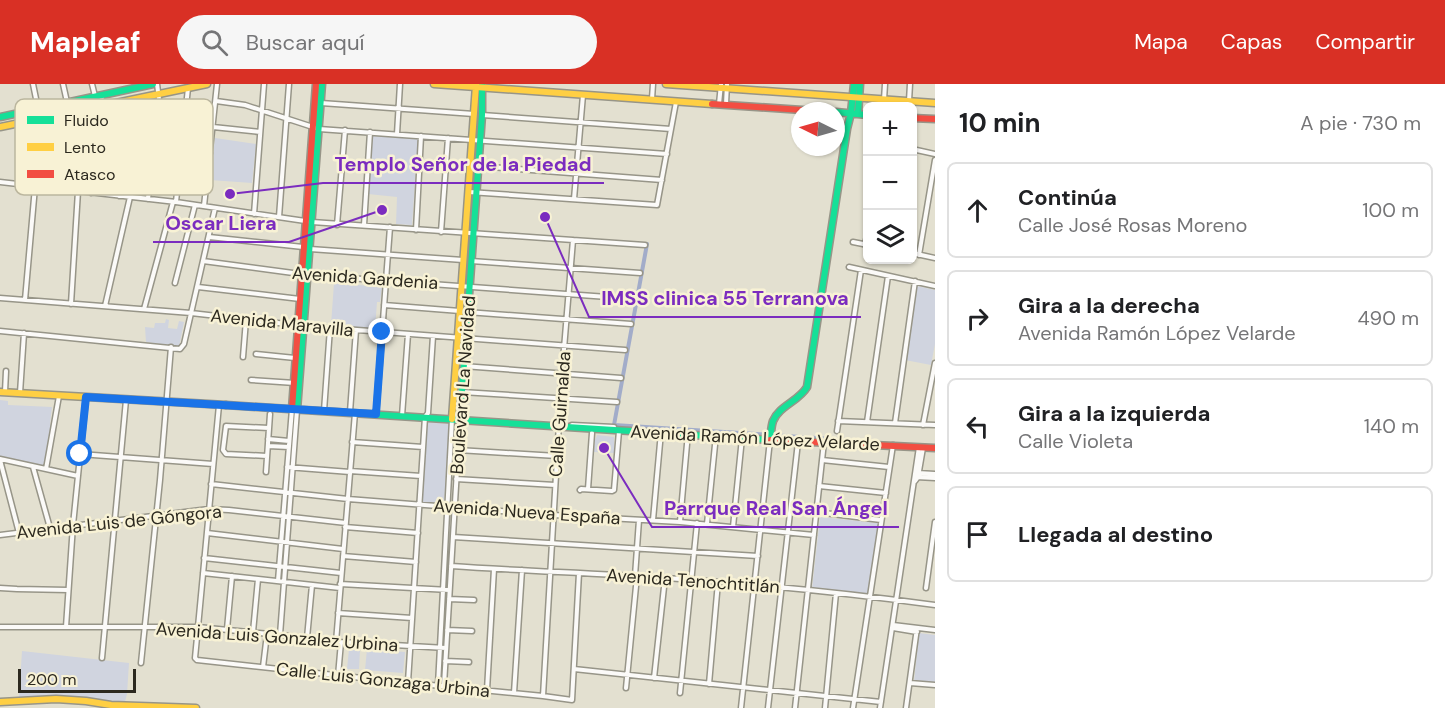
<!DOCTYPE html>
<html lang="es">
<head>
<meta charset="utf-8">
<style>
	body { margin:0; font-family:"DM Sans",sans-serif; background:#f6f6f6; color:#202124 }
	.controls { position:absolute; right:18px; top:18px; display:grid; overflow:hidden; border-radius:9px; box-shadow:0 2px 4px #0004 }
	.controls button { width:54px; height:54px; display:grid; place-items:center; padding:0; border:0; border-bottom:2px solid #e0e0e0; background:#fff; color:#202124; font:30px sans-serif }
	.compass { position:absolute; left:791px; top:18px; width:54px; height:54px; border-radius:50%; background:#fff; box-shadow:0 2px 4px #0004; rotate:275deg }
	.scale { position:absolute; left:18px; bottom:15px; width:118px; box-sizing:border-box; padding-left:6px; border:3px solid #2c291f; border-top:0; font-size:16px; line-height:21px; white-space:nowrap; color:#2c291f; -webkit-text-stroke:4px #f8f2d5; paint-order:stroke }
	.stop { position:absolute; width:18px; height:18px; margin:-14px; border:4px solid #1a73e8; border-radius:50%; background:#fff }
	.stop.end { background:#1a73e8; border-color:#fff; box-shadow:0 2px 6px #0008 }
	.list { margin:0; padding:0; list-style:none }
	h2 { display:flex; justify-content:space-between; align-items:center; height:78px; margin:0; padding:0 24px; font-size:26px }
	h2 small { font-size:20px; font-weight:400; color:#757577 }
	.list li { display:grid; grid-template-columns:39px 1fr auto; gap:18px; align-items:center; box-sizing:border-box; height:96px; margin:0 12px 12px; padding:0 12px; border:2px solid #e0e0e0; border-radius:9px }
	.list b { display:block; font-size:22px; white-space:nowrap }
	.list p { margin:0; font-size:20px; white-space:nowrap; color:#757577 }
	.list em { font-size:20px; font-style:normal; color:#757577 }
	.icon { flex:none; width:33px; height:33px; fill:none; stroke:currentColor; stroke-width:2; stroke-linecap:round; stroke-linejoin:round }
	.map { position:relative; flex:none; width:935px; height:624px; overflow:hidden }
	header { display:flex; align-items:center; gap:36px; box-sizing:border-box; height:84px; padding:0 30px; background:#d93025; color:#fff }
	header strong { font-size:28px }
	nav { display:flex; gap:33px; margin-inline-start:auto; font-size:21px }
	.search { width:420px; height:54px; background:#f6f6f6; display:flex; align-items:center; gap:15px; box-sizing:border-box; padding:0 21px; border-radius:33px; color:#757577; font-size:22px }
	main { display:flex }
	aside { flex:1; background:#fff }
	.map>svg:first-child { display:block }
</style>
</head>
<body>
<header>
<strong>Mapleaf</strong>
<div class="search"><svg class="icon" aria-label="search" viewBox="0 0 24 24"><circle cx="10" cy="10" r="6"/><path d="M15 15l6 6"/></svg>Buscar aquí</div>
<nav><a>Mapa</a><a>Capas</a><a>Compartir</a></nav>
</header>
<main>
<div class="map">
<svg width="935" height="624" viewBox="0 0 935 624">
	<rect width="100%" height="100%" fill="#e3e0d0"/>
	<!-- green -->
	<path fill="#d0d4df" d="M372 52 418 55 412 141 396 140 397 113 368 110Z
		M215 54 256 60 252 99 210 96Z
		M334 199 382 203 380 218H377L375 245 331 241Z
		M917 202 935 206V260L931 281 905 276Z
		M166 235 169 236 168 244 177 245 179 237 184 238 179 263 146 258 145 243 154 244 155 239H165Z
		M0 316 8 317V321L52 323 50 340 52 343 43 383 0 373Z
		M427 338 449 340 444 420 422 419Z
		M597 351 614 353V369L594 368 595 355 596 354Z
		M820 433 878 439 868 511 812 505Z
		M919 549 935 551V600L914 598Z
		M349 565 360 566 359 585H347Z
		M367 565 405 568 403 589 365 586Z
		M22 567 129 579 127 610 125 618 59 611 19 613Z"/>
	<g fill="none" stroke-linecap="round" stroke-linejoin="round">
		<!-- canal -->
		<path stroke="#a2acc9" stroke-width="4" d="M647 160 614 341 848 356"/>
		<defs>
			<path id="street" d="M63 0 67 18
				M92 0 95 12
				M652 15 653 0
				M884 16 885 0
				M216 17 245 21 319 45 667 70
				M909 17 910 0
				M321 19 474 30
				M719 20 721 0
				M726 20 727 0
				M482 31 671 45
				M213 43 260 48
				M397 50 400 0
				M126 57 210 69
				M912 65 935 70
				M21 71 39 73
				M478 82 662 96
				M0 98 176 118 312 138 645 161
				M63 106 72 29
				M469 108 657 121 676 18
				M91 109 103 20 101 12
				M119 112 130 16
				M148 115 159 15 157 0
				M574 115 583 11
				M176 118 188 4
				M204 122 217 0
				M254 130 264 0
				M279 133 289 0
				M337 141 345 46
				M364 141 370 48
				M416 146 421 52
				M441 148 448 54
				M209 153 303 163
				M853 158 868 161
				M865 161 868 147
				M310 165 463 176
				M912 169 935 174
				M919 171 935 76
				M203 177 308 191 635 215
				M471 177 640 189
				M849 183 935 202
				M175 199 195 121
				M198 203 300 215
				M0 214 191 229 304 242 625 266
				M25 216 35 103 42 44 33 0
				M71 220 78 107
				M384 221 460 227
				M105 222 130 113
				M144 225 173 118
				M467 228 631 240
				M0 247 180 265 184 260 215 124
				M256 270 295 274
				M243 273 246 236
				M463 282 621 294
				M251 296 295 299
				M5 308 6 287
				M20 309 24 249
				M454 310 462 308 617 318
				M219 321 198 543 195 574 197 576 390 597 543 612 572 616 579 489
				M324 327 330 244
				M350 328 356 246
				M376 330 390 143
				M402 332 408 250
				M838 337 935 341
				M867 338 888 192
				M895 339 915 197
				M572 341 614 343
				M923 341 935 279
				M837 347 861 186
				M268 355 289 357
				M352 358 423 363
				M268 362 289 363
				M458 366 557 372
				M80 370 213 380
				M267 372 226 370 223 366 226 342 269 344
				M0 375 78 392
				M0 376 19 449
				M822 376 889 383
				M33 383 50 444
				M287 383 350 388
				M46 385 59 312
				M350 387 421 392
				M266 388 270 330
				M918 389 935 390
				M916 393 935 394
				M456 395 555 401
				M915 397 918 393 923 364
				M211 400 348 415 553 431 680 438 814 451
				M819 402 886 409
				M588 405 592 349
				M580 406 581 405 612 407 614 406 619 347
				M816 428 881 436
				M653 436 661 348
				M680 438 688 349
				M707 440 716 351
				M345 443 418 449
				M733 443 742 354
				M207 449 343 465
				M0 451 209 425 229 426 346 439
				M453 453 758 472
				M343 472 416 478
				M204 474 341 489
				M451 482C523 487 594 489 666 494 756 500 846 509 935 521
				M203 489 340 504
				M635 492 639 436
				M278 497 292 325
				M340 500 449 506
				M0 504 17 505 68 506
				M926 504 935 438
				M449 515 474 516
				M338 529 412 534
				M893 541 935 546
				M0 543H198L280 551 341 558 446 564
				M66 543 73 441 86 313
				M893 544 917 548
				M227 545 232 492
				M447 546 472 547
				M253 548 258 495
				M280 551 297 326
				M307 554 312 501
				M336 558 355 329
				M102 574 126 316
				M445 577 469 578
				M141 579 160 396 171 263
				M263 583 267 550
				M574 585 881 618
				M338 592 341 558
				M654 594 665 494
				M408 598 425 333 428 329 433 252
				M910 599 935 601
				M709 600 718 498
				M438 601 452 335
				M444 601 460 336
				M626 604 637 492
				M487 606 494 485
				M514 609 522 486
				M680 609 697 439
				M543 612 562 289 573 156
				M741 624 770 356
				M768 624 798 358
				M795 624 824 358
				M825 624 836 509
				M853 624 893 361
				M880 624 919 363
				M906 624 917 544"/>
			<path id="fast" d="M836 28 868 31
				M858 30 860 0
				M0 33 153 0
				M226 321 770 356
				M297 326 322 0
				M460 335 482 31V1
				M770 356C771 350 771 343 773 337 779 322 799 317 807 303L847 45 851 29 854 0"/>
			<path id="slow" d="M434 0 712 20
				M666 0 935 19
				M0 43 207 0
				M0 308 226 321
				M452 335 476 1
				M0 618 56 615 86 617 111 621 196 624"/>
			<path id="jam" d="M712 20 817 27
				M912 34 935 35
				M292 325 316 0
				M770 356 935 364"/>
		</defs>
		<!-- street casing -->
		<use href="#street" stroke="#979588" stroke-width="7"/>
		<!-- fast casing -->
		<use href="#fast" stroke="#979588" stroke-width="9"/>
		<!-- slow casing -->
		<use href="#slow" stroke="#979588" stroke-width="9"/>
		<!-- jam casing -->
		<use href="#jam" stroke="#979588" stroke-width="9"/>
		<!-- street -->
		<use href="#street" stroke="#fbfaf8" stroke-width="4"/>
		<!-- fast -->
		<use href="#fast" stroke="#16e098" stroke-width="6"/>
		<!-- slow -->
		<use href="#slow" stroke="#ffcf43" stroke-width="6"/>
		<!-- jam -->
		<use href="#jam" stroke="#f24e42" stroke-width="6"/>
	</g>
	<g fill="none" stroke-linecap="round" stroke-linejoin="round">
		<!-- route -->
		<path stroke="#1a73e8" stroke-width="8" d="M80 370 86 313 376 330 382 248"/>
	</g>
	<g text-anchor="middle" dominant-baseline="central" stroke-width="5" stroke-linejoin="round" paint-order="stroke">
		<!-- street labels -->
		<g font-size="18" fill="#2c291f" stroke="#f8f2d5">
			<text transform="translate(365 194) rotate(4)">Avenida Gardenia</text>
			<text transform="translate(282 239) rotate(6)">Avenida Maravilla</text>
			<text transform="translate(463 301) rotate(-86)">Boulevard La Navidad</text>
			<text transform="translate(560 330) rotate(-86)">Calle Guirnalda</text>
			<text transform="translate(755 354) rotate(3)">Avenida Ramón López Velarde</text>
			<text transform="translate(527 428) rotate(4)">Avenida Nueva España</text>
			<text transform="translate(119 438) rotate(-6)">Avenida Luis de Góngora</text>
			<text transform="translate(693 497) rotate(4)">Avenida Tenochtitlán</text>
			<text transform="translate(277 553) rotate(4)">Avenida Luis Gonzalez Urbina</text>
			<text transform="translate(383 596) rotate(6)">Calle Luis Gonzaga Urbina</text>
		</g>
	</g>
	<!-- legend -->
	<rect x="15" y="15" width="198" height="96" rx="9" fill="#f8f2d5" stroke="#bbb69e" stroke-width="1.5"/>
	<rect x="27" y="32" width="27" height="8" fill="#16e098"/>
	<rect x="27" y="59" width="27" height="8" fill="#ffcf43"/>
	<rect x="27" y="86" width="27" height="8" fill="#f24e42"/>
	<g font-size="16" fill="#2c291f">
		<text x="64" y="42">Fluido</text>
		<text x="64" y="69">Lento</text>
		<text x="64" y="96">Atasco</text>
	</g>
	<!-- callouts -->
	<path fill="none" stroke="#7b2cbf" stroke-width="2" d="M230 110L323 99H604M382 126L289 158H153M545 133L589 233H861M604 364L652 443H899"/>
	<g fill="#7b2cbf" stroke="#f8f2d5" stroke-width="2">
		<circle cx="230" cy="110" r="6"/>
		<circle cx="382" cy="126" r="6"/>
		<circle cx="545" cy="133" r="6"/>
		<circle cx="604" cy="364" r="6"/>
	</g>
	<g font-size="20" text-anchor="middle" font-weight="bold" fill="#7b2cbf" stroke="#f8f2d5" stroke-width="5" stroke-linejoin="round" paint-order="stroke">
		<text x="463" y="87">Templo Señor de la Piedad</text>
		<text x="221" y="146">Oscar Liera</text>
		<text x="725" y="221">IMSS clinica 55 Terranova</text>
		<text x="776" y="431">Parrque Real San Ángel</text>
	</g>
</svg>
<div class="controls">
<button>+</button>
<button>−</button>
<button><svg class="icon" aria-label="layers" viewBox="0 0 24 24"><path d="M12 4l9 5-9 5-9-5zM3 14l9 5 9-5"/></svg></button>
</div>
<svg class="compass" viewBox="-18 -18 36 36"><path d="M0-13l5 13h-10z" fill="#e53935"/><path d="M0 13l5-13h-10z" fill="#757577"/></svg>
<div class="scale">200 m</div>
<div class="stop" style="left:80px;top:370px"></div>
<div class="stop end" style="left:382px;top:248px"></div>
</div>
<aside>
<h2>10 min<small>A pie · 730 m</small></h2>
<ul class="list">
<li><svg class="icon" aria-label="ahead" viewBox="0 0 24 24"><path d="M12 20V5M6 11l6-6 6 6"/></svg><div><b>Continúa</b><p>Calle José Rosas Moreno</p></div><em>100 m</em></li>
<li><svg class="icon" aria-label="right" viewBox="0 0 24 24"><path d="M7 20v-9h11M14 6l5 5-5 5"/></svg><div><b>Gira a la derecha</b><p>Avenida Ramón López Velarde</p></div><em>490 m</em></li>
<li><svg class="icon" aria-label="left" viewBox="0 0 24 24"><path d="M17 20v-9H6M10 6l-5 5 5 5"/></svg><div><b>Gira a la izquierda</b><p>Calle Violeta</p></div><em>140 m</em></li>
<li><svg class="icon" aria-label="arrive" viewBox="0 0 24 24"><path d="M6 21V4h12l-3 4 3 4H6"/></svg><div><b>Llegada al destino</b></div></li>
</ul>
</aside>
</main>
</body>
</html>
